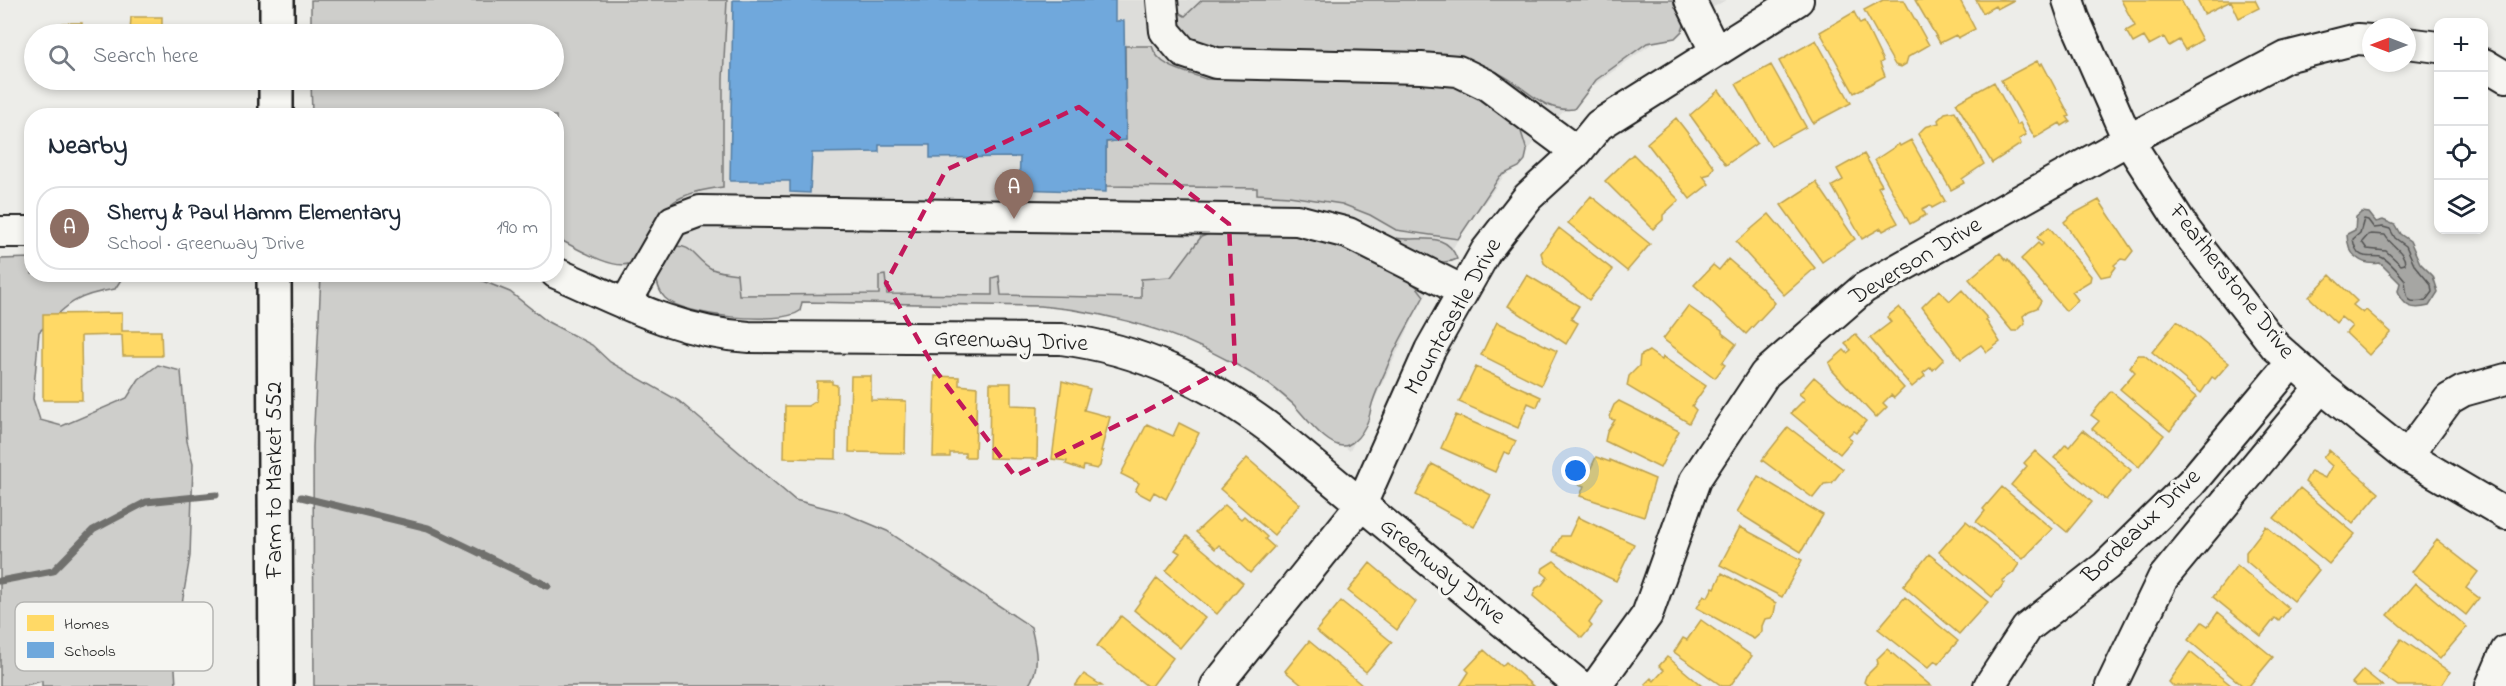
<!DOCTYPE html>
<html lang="en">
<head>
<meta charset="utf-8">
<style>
	body { margin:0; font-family:"Indie Flower",sans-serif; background:#f6f6f7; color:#1f2937 }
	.controls { position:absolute; right:18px; top:18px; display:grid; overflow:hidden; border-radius:12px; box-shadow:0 3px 9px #0003 }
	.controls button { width:54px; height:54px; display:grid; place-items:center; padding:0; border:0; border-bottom:2px solid #e0e1e3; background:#fff; color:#1f2937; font:30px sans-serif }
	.compass { position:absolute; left:2362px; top:18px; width:54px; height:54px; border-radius:50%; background:#fff; box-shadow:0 3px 9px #0003; rotate:270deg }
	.you { position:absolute; left:1576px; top:471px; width:21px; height:21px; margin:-15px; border:4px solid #fff; border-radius:50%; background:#1a73e8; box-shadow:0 0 0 9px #1a73e833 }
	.badge { display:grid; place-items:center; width:39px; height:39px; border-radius:50%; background:#1f6fb2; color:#fff; font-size:20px; font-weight:700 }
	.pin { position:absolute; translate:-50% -50px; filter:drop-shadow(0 2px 3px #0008) }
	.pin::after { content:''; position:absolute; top:32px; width:21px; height:18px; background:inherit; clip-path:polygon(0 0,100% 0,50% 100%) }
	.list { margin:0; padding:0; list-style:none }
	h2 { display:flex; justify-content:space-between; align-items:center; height:78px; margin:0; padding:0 24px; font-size:26px }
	h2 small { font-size:20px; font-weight:400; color:#747a83 }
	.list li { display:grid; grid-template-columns:39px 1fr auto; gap:18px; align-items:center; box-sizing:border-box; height:84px; margin:0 12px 12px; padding:0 12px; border:2px solid #e0e1e3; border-radius:24px }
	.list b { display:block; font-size:22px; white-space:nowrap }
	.list p { margin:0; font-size:20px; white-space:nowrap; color:#747a83 }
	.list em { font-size:20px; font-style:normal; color:#747a83 }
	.icon { flex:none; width:33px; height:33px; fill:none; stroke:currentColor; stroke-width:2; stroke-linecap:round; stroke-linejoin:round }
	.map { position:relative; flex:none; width:2506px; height:686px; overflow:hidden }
	.search { position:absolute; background:#fff; box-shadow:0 3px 9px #0003; left:24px; top:24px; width:540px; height:66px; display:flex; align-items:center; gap:15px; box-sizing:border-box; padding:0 21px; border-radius:33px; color:#747a83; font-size:22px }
	.panel { position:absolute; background:#fff; box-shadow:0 3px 9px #0003; left:24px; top:108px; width:540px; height:174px; border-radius:24px }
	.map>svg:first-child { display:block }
</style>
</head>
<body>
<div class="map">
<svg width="2506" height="686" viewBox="0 0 2506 686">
	<rect width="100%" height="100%" fill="#edede9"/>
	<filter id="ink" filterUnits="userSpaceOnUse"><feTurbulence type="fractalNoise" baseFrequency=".0167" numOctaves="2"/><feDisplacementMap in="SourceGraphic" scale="12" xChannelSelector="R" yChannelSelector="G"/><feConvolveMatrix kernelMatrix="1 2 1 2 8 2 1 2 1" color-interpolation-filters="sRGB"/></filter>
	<g filter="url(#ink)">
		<!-- built -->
		<path fill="#ddddda" d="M327 0H1726L1664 35 1594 85 1562 113 1507 172 1461 234 1416 313 1350 451 1259 378 1184 338 1114 316 1068 308 1038 307 744 302 672 290 590 251 556 116 554 34Z"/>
		<!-- green -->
		<path fill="#cececb" stroke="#757574" stroke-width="1.5" d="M311 0H727L723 79V187C684 192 667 199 647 234 641 243 638 254 631 263 614 272 573 246 557 238L556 116 312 115 311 80H554V34H311Z
			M1202 0H1678L1686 20 1682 31 1675 38 1647 43 1596 80 1574 109C1543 113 1526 87 1500 74 1491 69 1480 65 1470 61L1216 52C1188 41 1190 39 1174 16L1178 12 1185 16Z
			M1125 46H1152C1158 68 1187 72 1206 79L1431 80 1462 88 1478 96 1519 125 1527 151 1525 160 1519 167 1500 176 1458 239 1396 230 1370 215 1342 204 1289 196 1257 194V188L1106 186V142L1126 140Z
			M1249 232 1318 236 1389 267 1417 287 1424 296C1412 319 1398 341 1388 365 1383 378 1374 394 1371 408 1370 414 1369 419 1366 425 1362 433 1357 441 1348 445 1331 453 1303 414 1293 404 1284 396 1274 387 1264 381 1196 338 1121 313 1041 306L802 302 800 311C780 326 683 316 665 298 661 294 658 286 657 281 656 271 667 256 671 247 693 242 694 260 712 269 720 272 729 273 737 274L739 295 879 294V276L885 275 887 294 992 295V278L999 276 1001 295 1141 298V279L1171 277 1201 237 1212 233Z
			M1396 238C1420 242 1447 230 1457 259 1437 270 1412 249 1396 238Z
			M31 258 32 274 124 275 115 289C73 296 68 304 39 332L33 399 40 420 62 426 127 398 139 379 158 365 181 371 187 441 193 464 190 556 174 652 176 686H42V681L22 686H0V259Z
			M321 275H468L510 292 548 322 592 345 610 362 679 401 795 500 842 512 887 531 1031 627C1036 648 1041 668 1028 686H314L313 447Z"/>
		<!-- water -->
		<path fill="#a6a6a3" stroke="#6f6f6d" stroke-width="1.5" d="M2362 212 2369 213 2376 222 2383 220 2395 225 2400 234 2410 241 2420 263 2433 276 2438 292 2429 306C2413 310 2404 308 2398 291L2400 283 2380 263C2361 266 2347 255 2347 234L2355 230 2356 217Z"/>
		<!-- homes -->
		<path fill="#ffd966" stroke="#bba050" stroke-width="1.5" d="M1883 0H1904L1929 45 1908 57 1906 64 1901 67 1895 65 1864 10Z
			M1915 0H1960L1975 29 1958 38 1956 35 1940 43Z
			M1976 0H2014L1997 9 1995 6 1983 13Z
			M2121 0H2181L2202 40 2185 50 2179 40 2169 46 2164 37 2149 45 2144 37 2133 43 2126 31 2135 26Z
			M2197 0H2255L2259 8 2239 18 2231 1 2204 14Z
			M1854 12 1860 24 1864 22 1883 61 1880 63 1885 76 1854 93 1820 32Z
			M131 17H162V34H63V23H82V32L130 33Z
			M1816 40 1851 103 1813 123 1779 61Z
			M2037 61 2040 65 2042 63 2070 116 2067 117 2070 121 2062 126 2060 123 2035 138 2001 80Z
			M1771 65 1806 127 1771 146 1736 84Z
			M63 80H114V82L63 81Z
			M1994 82 2017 125 2020 123 2026 135 2019 139 2021 144 1992 163 1956 103Z
			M1719 90 1757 143 1726 165 1690 115Z
			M1955 111 1984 164 1962 179 1964 183 1951 190 1918 134 1925 127 1939 123 1938 120 1945 113Z
			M1676 118 1714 167 1710 174 1703 176 1709 184 1690 199 1647 143Z
			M1911 140 1945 201 1932 208 1930 205 1922 209 1926 215 1910 224 1875 160 1899 144 1900 146Z
			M1633 154 1679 200 1663 215V220L1653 229 1605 181Z
			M1864 154 1882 185 1878 187 1898 223 1883 231 1881 228 1862 239 1832 186 1843 180 1837 169Z
			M1816 182 1855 239 1822 262 1781 205Z
			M1591 196 1650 244 1627 271 1568 223Z
			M2099 200 2133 251 2126 260 2121 259 2114 265 2116 267 2110 275 2101 277 2064 222 2073 214Z
			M1769 214 1815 268 1784 295 1736 242Z
			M2049 227 2091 276 2090 281 2072 292 2078 300 2066 311 2021 259 2038 243 2041 246 2043 244 2037 237Z
			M1559 228 1613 270 1589 300 1544 263 1541 253Z
			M2000 253 2007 261 2008 259 2041 301 2037 308 2029 311 2023 316 2025 323 2017 331H2012L1969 279Z
			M1728 259 1764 290 1775 303 1746 334 1694 285 1713 265 1719 270Z
			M1527 275 1579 306 1571 319 1578 323 1566 344 1508 306Z
			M2330 275 2357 301 2353 305 2363 313 2366 310 2391 332 2369 355 2346 333 2352 326 2341 317 2336 323 2309 297Z
			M1939 290 1950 301 1962 290 1988 319 1986 320 2000 342 1987 352 1981 345 1961 359 1922 307Z
			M1688 306 1722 330V333L1736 344 1722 363 1725 365 1715 378 1663 339Z
			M1899 307 1944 359 1933 370 1931 367 1923 373 1925 376 1912 387 1870 338 1891 322 1887 317Z
			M122 313V331H161L162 356H123L122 335 81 336 82 400H43V314Z
			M2177 321 2229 363 2215 379 2212 377 2201 393 2152 352Z
			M1497 322 1557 351 1541 385 1481 355Z
			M1855 334 1904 388 1894 398 1891 395 1883 403 1887 407 1876 418 1832 370 1829 363 1844 350 1847 353 1851 350 1845 344Z
			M1649 351 1662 360 1663 357 1706 386 1692 406 1696 410 1689 423 1627 386 1629 376 1639 366 1640 356Z
			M2138 355H2144L2196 397 2170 431 2120 389 2135 372 2130 367Z
			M1476 367 1541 397 1537 407 1528 403 1518 428 1459 402Z
			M851 376H871V400L906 401 905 453 849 452Z
			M935 376 959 377V385L977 387 975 457H965V453H950V457H933Z
			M1814 377 1866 421 1856 433 1853 431 1848 436 1852 440 1840 454 1791 413 1805 399 1799 394Z
			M817 381H832V384L837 385 836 459 784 458 785 406H808L816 401Z
			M1062 381 1090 389 1084 410 1110 417 1101 451H1103L1100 466 1097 469 1084 466 1083 470 1066 464 1067 461 1052 459Z
			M990 383H1011V405L1038 406 1037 459 989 458Z
			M2111 391 2164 435 2139 467 2092 429 2099 421 2091 415Z
			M1619 401 1679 431 1660 468 1605 441 1607 432 1615 420 1610 419 1611 412 1614 405Z
			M1456 415 1516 441 1510 454 1504 452 1495 472 1441 448Z
			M1179 423 1199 433 1166 499 1154 492 1150 499 1135 491 1139 483 1121 474 1147 424 1173 436Z
			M1788 427 1843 469 1832 483 1824 484 1813 498 1762 460Z
			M2083 430 2131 470 2106 500 2054 458 2066 444 2069 447Z
			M2329 450 2379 493 2353 524 2305 482 2311 471 2325 478 2332 466 2323 458Z
			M2035 451 2092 502 2067 532 2011 485 2027 466 2024 463Z
			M1596 457 1610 462V460L1655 479 1644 517 1580 496 1584 486 1578 484 1583 468 1590 470Z
			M1247 458 1300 504 1274 535 1220 489Z
			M1432 464 1491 495 1474 527 1416 495Z
			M1758 476 1823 515 1801 552 1737 512Z
			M2002 487 2052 529 2023 559 1976 522 1985 511 1983 509Z
			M2300 488 2355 534 2329 564 2274 518Z
			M1225 505 1241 519 1244 516 1267 537 1265 539 1274 547 1250 573 1219 545 1215 549 1196 532Z
			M1578 517 1634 544 1616 581 1553 551 1561 536H1569Z
			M1966 521 2019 564 2013 573 2002 581 2005 583 1992 597 1939 552Z
			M2266 526 2319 570 2294 601 2246 561V552Z
			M1740 527 1802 560 1782 597 1720 565Z
			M1187 536 1243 583 1217 614 1166 571 1180 553 1175 550Z
			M2437 540 2478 572 2466 588 2479 598 2466 615 2412 572Z
			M1929 554 1988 602 1959 634 1903 586Z
			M1554 561 1603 602 1589 623 1592 626 1582 638 1533 596 1536 588 1542 585 1548 577 1542 572 1543 568Z
			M1370 563 1416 602 1397 630 1348 591Z
			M2237 565 2289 608 2279 621 2275 618 2261 636 2213 597Z
			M1722 573 1776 603 1774 614 1771 618 1765 619 1762 626V632L1754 639 1697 608 1704 595 1708 597 1713 587 1715 588Z
			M1157 578 1205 618 1180 648 1134 610Z
			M2415 583 2467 627 2440 659 2388 615Z
			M1905 597 1958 641 1938 664 1935 661 1928 668 1878 629Z
			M1341 601 1392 642 1366 672 1316 631Z
			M2218 612 2273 657 2249 686H2243L2188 640 2202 622 2208 626Z
			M1121 616 1173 658 1152 686H1147L1097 646Z
			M1701 620 1752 656 1730 686H1722L1674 652 1683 638 1687 640Z
			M2401 639 2450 672 2441 686H2398L2378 672Z
			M1309 641 1362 685 1361 686H1303L1285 671Z
			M1887 649 1931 686H1868L1864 682 1866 676 1878 664 1877 659Z
			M1484 650 1502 666 1506 662 1533 686H1460L1469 672 1466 669Z
			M2190 652 2232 686H2173L2169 682Z
			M1667 657 1670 659 1702 686H1648L1645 684 1651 678 1654 681 1664 670 1659 666Z
			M2363 670 2383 686H2356L2352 683Z
			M1084 674 1102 686H1075Z"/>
		<!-- schools -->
		<path fill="#6fa8dc" stroke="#567ea2" stroke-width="1.5" d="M733 0H1115V21H1124L1126 140 1106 142V192L1019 189 1020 157 930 158V145H879V152L812 153 810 193 790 192V181H730Z"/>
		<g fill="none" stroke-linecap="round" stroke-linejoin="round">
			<!-- shore -->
			<path stroke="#535352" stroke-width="1.5" d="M2364 219 2368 220 2374 228 2383 227 2390 229 2395 238 2406 246 2415 266 2431 285 2432 292 2426 300C2404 306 2407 295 2405 280 2399 273 2391 262 2383 258 2373 253 2357 265 2353 239L2360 233Z
				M2371 234 2385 235C2391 246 2405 251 2405 264L2401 265 2386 251 2367 249 2362 242 2368 235Z"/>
			<!-- stream -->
			<path stroke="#6f6f6d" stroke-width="7" d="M301 497 428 528 548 586
				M0 581 53 571 93 530 146 502 216 495"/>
			<defs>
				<path id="minor" d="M1162 0 1165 31 1183 52 1216 63 1421 68 1458 71 1487 85 1577 152
					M1690 0 1715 51
					M2068 0 2074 18 2128 140 2186 231 2275 346 2321 387 2407 456 2506 514
					M2407 43 2438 47
					M2484 64 2506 77
					M0 232H32
					M556 273C620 301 678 333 749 337L1061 339C1141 349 1208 382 1272 430L1580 686
					M625 304 673 221 700 211 1297 220 1348 233 1463 291
					M2407 456 2449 399 2463 391 2506 379
					M1216 686 1361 505 1430 350 1486 251 1528 197 1577 152 1599 125 1798 0
					M1596 686 1647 615 1695 480 1765 374 1864 288 2128 140 2286 57 2357 39 2371 40
					M1989 686 2027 628 2106 566 2191 483 2292 362
					M2111 686 2163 578 2321 387
					M2491 686 2506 651"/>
				<path id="major" d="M277 34V0
					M276 116V80
					M274 274 276 686"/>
			</defs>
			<!-- minor casing -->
			<use href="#minor" stroke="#1c1c1c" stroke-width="34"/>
			<!-- major casing -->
			<use href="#major" stroke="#1c1c1c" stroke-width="38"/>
			<!-- minor -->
			<use href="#minor" stroke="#f6f6f2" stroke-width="30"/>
			<!-- major -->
			<use href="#major" stroke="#f6f6f2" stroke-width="33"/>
		</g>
	</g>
	<!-- marked area -->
	<path fill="none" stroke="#c2185b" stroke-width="4.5" stroke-dasharray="12 8" stroke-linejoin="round" d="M1079 107 1229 224 1235 363 1146 411 1015 476 936 371 886 283 946 170Z"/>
	<g text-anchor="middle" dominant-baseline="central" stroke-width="6" stroke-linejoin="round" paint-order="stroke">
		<!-- street labels -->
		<g font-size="24" fill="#1c1c1c" stroke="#f6f6f2">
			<text transform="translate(1916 262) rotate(-31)">Deverson Drive</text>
			<text transform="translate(2231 282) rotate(52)">Featherstone Drive</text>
			<text transform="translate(1454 317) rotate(-61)">Mountcastle Drive</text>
			<text transform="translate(1011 342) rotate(2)">Greenway Drive</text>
			<text transform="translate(275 480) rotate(-90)">Farm to Market 552</text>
			<text transform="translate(2142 527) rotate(-44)">Bordeaux Drive</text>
			<text transform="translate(1442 572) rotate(39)">Greenway Drive</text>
		</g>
	</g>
	<!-- legend -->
	<rect x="15" y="602" width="198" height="69" rx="9" fill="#f6f6f2" stroke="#b5b5b2" stroke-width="1.5"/>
	<rect x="27" y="615" width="27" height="16" fill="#ffd966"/>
	<rect x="27" y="642" width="27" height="16" fill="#6fa8dc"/>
	<g font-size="16" fill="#1c1c1c">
		<text x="64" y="629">Homes</text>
		<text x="64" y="656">Schools</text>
	</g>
</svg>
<div class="controls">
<button>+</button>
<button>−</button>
<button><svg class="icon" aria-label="locate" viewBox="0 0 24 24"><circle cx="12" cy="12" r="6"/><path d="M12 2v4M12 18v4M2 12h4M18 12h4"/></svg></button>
<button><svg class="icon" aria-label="layers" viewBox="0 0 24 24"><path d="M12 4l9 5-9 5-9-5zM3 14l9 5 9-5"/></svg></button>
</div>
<svg class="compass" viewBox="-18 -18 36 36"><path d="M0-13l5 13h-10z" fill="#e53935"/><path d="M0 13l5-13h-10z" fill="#747a83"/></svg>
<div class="you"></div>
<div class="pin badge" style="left:1014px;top:219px;background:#8d6e63">A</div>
<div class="search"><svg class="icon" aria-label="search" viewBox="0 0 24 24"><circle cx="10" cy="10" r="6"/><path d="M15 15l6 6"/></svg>Search here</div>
<section class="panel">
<h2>Nearby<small></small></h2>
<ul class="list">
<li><span class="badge" style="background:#8d6e63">A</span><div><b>Sherry &amp; Paul Hamm Elementary</b><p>School · Greenway Drive</p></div><em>190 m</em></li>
</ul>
</section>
</div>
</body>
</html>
